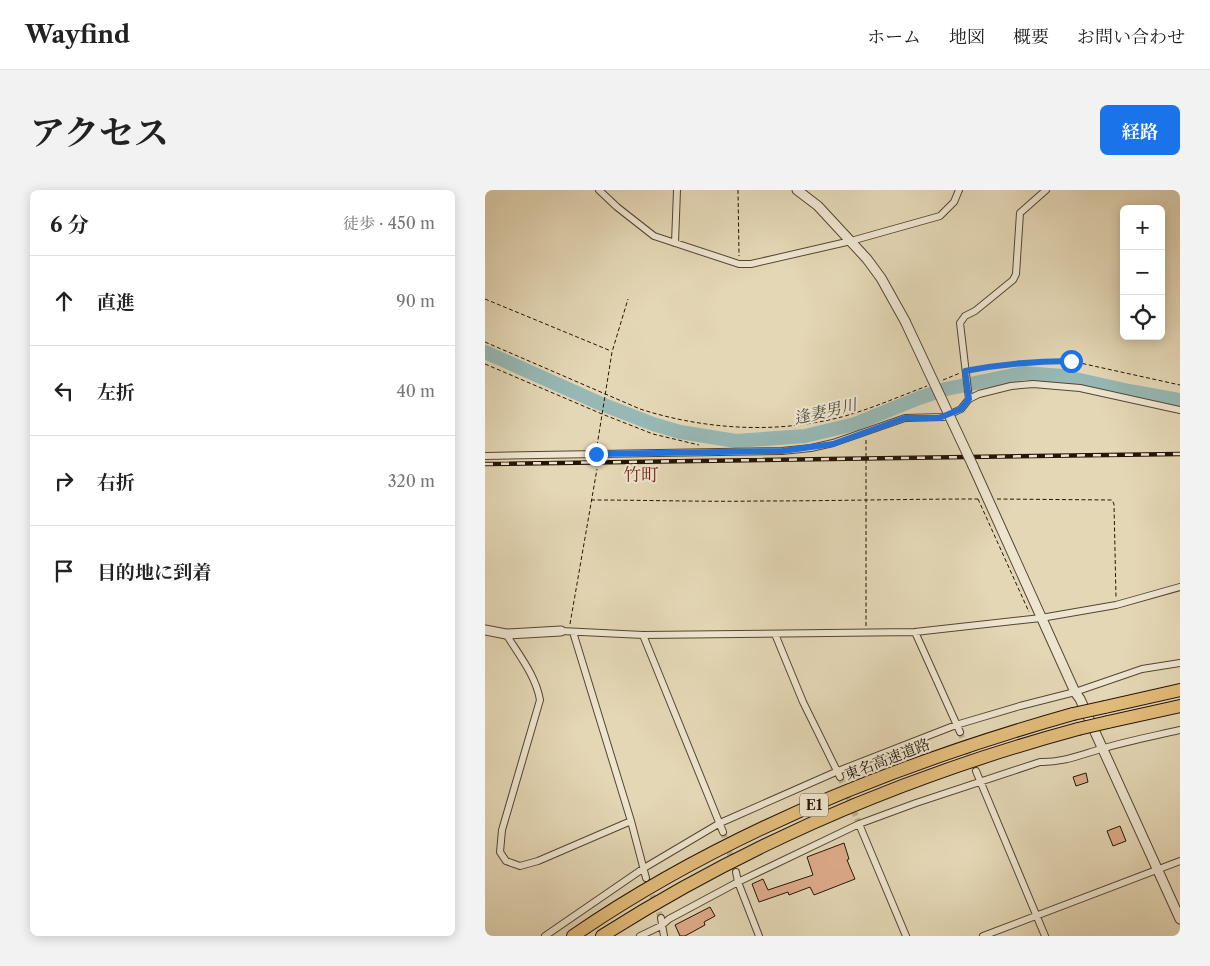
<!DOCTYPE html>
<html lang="ja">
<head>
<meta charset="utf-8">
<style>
	body { margin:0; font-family:"Libre Caslon Text","Noto Serif JP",serif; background:#f2f2f2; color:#222 }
	.controls { position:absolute; right:15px; top:15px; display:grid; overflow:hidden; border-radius:8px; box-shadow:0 2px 12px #0003 }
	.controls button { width:45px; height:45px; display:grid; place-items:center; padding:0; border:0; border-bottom:1px solid #e0e0e0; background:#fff; color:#222; font:25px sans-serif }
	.stop { position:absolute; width:15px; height:15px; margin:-11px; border:4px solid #1a73e8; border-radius:50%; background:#fff }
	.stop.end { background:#1a73e8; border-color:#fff; box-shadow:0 1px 5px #0008 }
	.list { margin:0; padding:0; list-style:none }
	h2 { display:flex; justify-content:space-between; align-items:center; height:65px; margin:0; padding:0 20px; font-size:21px }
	h2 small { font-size:16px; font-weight:400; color:#767676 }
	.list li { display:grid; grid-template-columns:32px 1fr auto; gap:15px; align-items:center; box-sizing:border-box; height:90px; padding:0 20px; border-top:1px solid #e0e0e0 }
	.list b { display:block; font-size:19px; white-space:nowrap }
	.list em { font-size:16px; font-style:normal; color:#767676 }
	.icon { flex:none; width:28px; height:28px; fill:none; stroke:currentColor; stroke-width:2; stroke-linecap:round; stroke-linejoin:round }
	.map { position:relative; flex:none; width:695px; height:746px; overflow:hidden; border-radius:8px }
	header { display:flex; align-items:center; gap:30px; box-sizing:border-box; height:70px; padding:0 25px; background:#fff; border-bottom:1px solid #e0e0e0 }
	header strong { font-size:24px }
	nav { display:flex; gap:28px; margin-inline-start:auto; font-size:18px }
	.intro { display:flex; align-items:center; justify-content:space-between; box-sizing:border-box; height:120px; padding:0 30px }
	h1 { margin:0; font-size:35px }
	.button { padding:12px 22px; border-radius:8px; background:#1a73e8; color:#fff; font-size:18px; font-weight:700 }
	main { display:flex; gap:30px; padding:0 30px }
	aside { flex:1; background:#fff; border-radius:8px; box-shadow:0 2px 12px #0003 }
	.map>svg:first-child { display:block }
</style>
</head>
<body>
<header>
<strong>Wayfind</strong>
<nav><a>ホーム</a><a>地図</a><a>概要</a><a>お問い合わせ</a></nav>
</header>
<div class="intro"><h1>アクセス</h1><a class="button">経路</a></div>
<main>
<aside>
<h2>6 分<small>徒歩 · 450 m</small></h2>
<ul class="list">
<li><svg class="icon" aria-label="ahead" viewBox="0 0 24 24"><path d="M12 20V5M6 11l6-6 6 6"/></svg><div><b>直進</b></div><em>90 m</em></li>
<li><svg class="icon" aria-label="left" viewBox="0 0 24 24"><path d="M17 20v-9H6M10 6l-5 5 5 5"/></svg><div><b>左折</b></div><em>40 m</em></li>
<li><svg class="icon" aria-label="right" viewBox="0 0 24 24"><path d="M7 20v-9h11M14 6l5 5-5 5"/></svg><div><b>右折</b></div><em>320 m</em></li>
<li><svg class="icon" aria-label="arrive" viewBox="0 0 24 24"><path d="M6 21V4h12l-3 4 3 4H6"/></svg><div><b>目的地に到着</b></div></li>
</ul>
</aside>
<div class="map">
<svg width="695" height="746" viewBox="0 0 695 746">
	<rect width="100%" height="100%" fill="#e4d7b5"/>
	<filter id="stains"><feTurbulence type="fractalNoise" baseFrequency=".004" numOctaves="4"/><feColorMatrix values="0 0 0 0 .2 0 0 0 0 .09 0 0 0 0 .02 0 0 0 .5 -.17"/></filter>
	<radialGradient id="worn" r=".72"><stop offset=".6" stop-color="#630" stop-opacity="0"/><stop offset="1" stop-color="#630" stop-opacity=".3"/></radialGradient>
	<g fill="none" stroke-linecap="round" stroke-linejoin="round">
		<!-- river -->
		<path stroke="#97b8b5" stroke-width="14" d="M0 162 114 213 168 234 195 242 251 251 320 246 370 234 434 208 461 199 539 183 577 186 644 201 695 210"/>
	</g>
	<!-- building -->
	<path fill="#dfab8b" stroke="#251407" d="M601 583 603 592 591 596 588 587Z
		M635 636 641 651 628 656 622 641Z
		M359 653 364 669 362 670 370 689 329 705 325 697 304 705 303 702 274 712 267 694 278 689 283 700 328 685 322 667Z
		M225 717 230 726 219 732 220 735 200 746H195L190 735Z"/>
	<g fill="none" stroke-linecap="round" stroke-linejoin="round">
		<!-- minor-tunnel -->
		<path stroke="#beb092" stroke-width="6" stroke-dasharray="6 3" stroke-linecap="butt" d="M475 542 487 573
			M355 587 374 634
			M238 642 248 674
			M164 697 176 728"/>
		<defs>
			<path id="minor" d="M114 0 132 17 169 46 254 74H266L366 51 455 26 469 12 474 0
				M190 53 192 0
				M484 209 475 133 480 126 490 121 528 90 531 84 535 23 561 0
				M0 266 297 261 326 258 348 253 420 228 459 227 476 219 484 209 494 204 526 196 548 194 595 198 695 220
				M76 441 158 445 430 442 556 428 631 415 695 397
				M88 442 146 631 161 688
				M430 442 475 542
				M21 444C34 465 51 486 55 510L17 640 15 662 21 671 35 676 53 671 146 631
				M290 444 318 512 355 587
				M158 445 238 642
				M491 581 560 746
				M374 634 421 746
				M251 682 253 692 274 746
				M176 728 179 746
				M60 746 159 678 235 633 353 581 471 535 535 516 590 502 657 479 695 473
				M155 746 176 736 184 729 253 692 374 634 431 613 555 572C576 573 595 565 616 559 642 551 669 546 695 540
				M498 746 695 671"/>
			<path id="tertiary" d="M312 0 333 16 382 69 396 88 420 131
				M488 276 590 502 595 509 695 729
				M0 440 21 444 76 441"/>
			<path id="motorway" d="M620 517 695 500
				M623 532 695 516
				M88 746C238 643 414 573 588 524
				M117 746C263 653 427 584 593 539"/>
		</defs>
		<!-- minor casing -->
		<use href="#minor" stroke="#554532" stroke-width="8"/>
		<!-- tertiary casing -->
		<use href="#tertiary" stroke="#554532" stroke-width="11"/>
		<!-- motorway casing -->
		<use href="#motorway" stroke="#251407" stroke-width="14"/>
		<!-- path -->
		<path stroke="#251407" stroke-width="1" stroke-dasharray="4 2.5" stroke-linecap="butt" d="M253 0 254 66
			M0 109 126 161
			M0 152 155 219C211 237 275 243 333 232 371 226 407 209 442 196
			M0 174 117 224 168 244 214 255
			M488 180 510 175 554 171H586L695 195
			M458 190 475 183
			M112 256 127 162 143 109
			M493 309 544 422
			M512 309 627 310 629 314 631 407
			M106 310C162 310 218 312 273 311 347 311 420 309 493 309
			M85 434 112 279
			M381 436V250"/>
		<!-- minor -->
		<use href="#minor" stroke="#ede5cf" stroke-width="6"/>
		<!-- tertiary -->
		<use href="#tertiary" stroke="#ede5cf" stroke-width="9"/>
		<!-- motorway -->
		<use href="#motorway" stroke="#e2bc7a" stroke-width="12"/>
		<defs>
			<path id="rail" d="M0 274 695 264"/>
		</defs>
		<!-- rail casing -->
		<use href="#rail" stroke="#251407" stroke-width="4.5"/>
		<!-- rail -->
		<use href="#rail" stroke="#ede5cf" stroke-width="2.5" stroke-dasharray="8" stroke-linecap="butt"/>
		<defs>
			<path id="tertiary-bridge" d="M420 131 488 276"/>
			<path id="motorway-bridge" d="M588 524 620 517
				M593 539 623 532"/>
		</defs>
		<!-- tertiary-bridge casing -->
		<use href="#tertiary-bridge" stroke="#554532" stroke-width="11" stroke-linecap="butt"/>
		<!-- motorway-bridge casing -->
		<use href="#motorway-bridge" stroke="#251407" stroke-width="14" stroke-linecap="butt"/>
		<!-- tertiary-bridge -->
		<use href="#tertiary-bridge" stroke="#ede5cf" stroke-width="9"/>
		<!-- motorway-bridge -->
		<use href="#motorway-bridge" stroke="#e2bc7a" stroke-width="12"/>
	</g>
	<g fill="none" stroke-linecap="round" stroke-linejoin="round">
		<!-- route -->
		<path stroke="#1a73e8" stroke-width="6" d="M111 264 297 261 348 254 420 228H454L476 219 484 209 480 181C516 174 550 171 586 171"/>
	</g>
	<g text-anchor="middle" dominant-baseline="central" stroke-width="4" stroke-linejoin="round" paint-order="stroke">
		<!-- shield labels -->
		<rect fill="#ede5cf" stroke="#615343" stroke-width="1" x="315" y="603.5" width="28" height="23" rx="4"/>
		<g font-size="14" font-weight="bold" fill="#251407">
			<text x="329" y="615">E1</text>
		</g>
		<!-- street labels -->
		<g font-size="15" fill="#251407" stroke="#ede5cf">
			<text transform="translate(402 569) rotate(-21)">東名高速道路</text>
		</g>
		<!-- water labels -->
		<g font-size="16" font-style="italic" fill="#4d4d44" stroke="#ede5cf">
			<text transform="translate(340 221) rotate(-13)">逢妻男川</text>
		</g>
		<!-- quarter labels -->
		<g font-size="18" fill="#7a1f14" stroke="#ede5cf">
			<text x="156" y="285">竹町</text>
		</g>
	</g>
	<rect width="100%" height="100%" filter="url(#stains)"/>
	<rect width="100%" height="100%" fill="url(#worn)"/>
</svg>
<div class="controls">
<button>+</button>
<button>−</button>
<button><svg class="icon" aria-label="locate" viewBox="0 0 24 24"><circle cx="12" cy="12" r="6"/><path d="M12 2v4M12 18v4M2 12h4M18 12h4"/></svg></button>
</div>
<div class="stop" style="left:586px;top:171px"></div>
<div class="stop end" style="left:111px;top:264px"></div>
</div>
</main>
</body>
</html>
